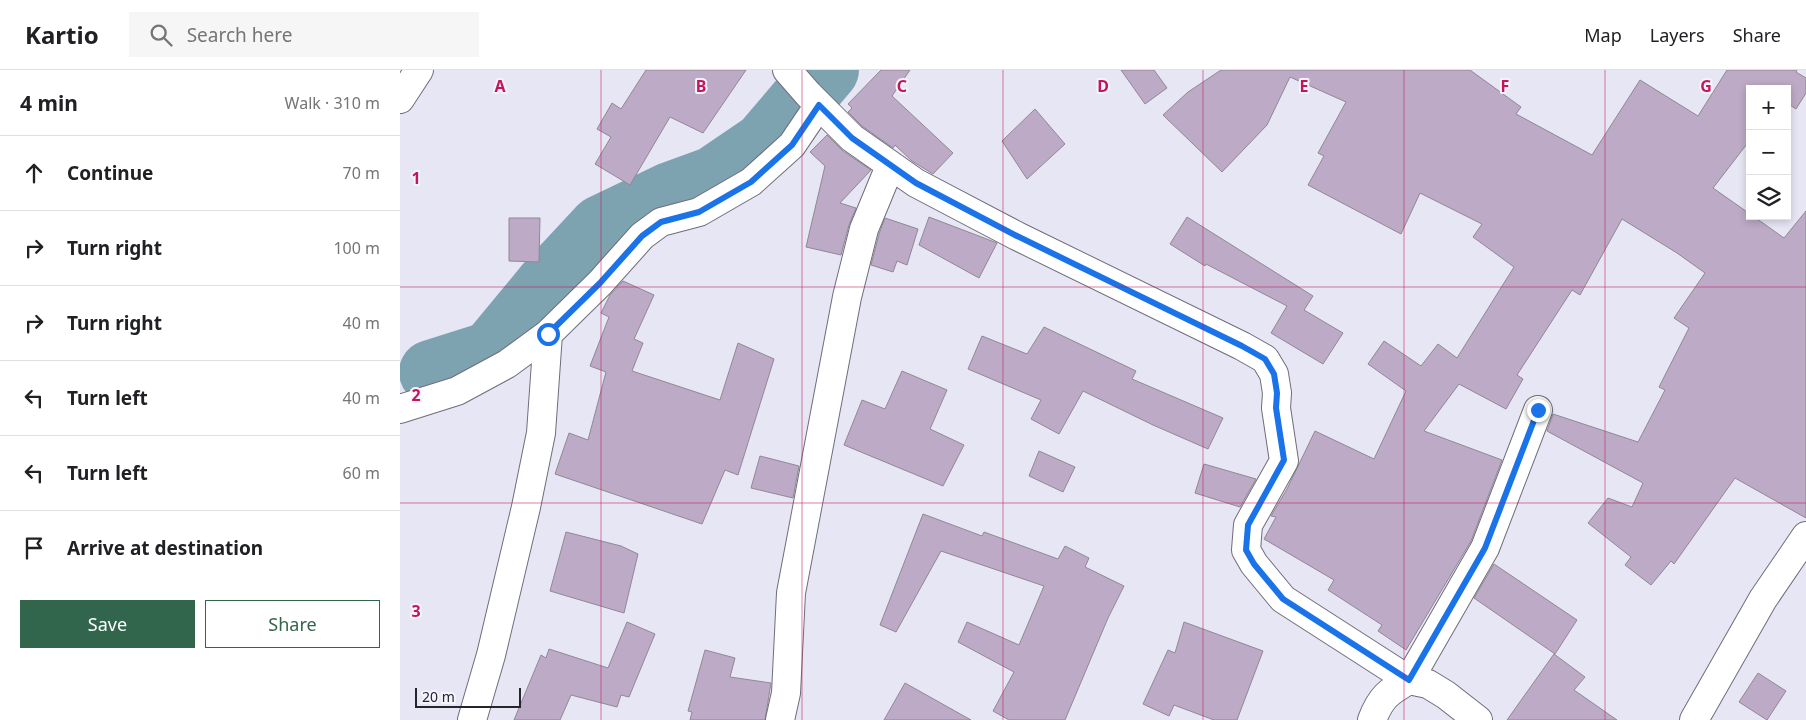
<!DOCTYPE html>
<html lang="en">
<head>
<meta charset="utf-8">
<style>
	body { margin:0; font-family:"Noto Sans",sans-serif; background:#f6f6f6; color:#202124 }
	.controls { position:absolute; right:15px; top:15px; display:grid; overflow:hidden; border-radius:0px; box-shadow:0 2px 8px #0003 }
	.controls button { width:45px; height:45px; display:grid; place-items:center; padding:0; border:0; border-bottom:1px solid #e0e0e0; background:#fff; color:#202124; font:25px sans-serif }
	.scale { position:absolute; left:15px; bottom:12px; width:106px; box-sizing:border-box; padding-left:5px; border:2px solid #26252b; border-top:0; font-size:14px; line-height:18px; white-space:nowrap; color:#26252b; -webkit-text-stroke:4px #f5f4fd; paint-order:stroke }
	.stop { position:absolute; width:15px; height:15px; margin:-11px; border:4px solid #1a73e8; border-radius:50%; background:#fff }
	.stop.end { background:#1a73e8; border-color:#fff; box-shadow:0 1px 5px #0008 }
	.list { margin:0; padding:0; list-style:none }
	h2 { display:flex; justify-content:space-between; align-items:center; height:65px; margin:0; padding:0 20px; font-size:21px }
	h2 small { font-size:16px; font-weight:400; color:#757577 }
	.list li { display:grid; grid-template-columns:32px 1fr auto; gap:15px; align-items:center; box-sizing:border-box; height:75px; padding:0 20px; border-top:1px solid #e0e0e0 }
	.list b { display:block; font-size:19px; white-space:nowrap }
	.list em { font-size:16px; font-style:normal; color:#757577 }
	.actions { display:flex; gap:10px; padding:15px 20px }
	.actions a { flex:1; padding:11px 0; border:1px solid #32664c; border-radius:0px; text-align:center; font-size:18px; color:#32664c }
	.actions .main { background:#32664c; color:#fff }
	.icon { flex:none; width:28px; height:28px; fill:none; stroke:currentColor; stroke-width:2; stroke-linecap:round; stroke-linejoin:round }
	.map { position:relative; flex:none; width:1406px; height:650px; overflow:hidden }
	header { display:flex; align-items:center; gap:30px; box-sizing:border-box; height:70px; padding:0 25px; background:#fff; border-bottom:1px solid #e0e0e0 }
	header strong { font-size:24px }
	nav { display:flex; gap:28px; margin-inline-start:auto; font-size:18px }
	.search { width:350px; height:45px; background:#f6f6f6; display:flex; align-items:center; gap:12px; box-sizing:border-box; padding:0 18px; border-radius:0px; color:#757577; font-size:19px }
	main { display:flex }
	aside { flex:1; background:#fff }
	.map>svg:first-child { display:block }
</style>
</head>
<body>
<header>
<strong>Kartio</strong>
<div class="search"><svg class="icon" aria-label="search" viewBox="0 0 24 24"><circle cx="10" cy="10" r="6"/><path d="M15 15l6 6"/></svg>Search here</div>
<nav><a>Map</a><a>Layers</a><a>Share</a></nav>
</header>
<main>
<aside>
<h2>4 min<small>Walk · 310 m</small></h2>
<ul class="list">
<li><svg class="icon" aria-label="ahead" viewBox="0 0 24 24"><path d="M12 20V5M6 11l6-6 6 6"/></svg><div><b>Continue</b></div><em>70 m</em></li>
<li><svg class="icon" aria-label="right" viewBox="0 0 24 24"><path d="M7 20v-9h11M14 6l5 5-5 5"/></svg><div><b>Turn right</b></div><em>100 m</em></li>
<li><svg class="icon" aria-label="right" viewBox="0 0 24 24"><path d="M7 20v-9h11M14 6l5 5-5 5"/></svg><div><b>Turn right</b></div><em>40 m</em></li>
<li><svg class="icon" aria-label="left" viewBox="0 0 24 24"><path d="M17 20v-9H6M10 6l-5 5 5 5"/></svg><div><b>Turn left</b></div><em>40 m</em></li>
<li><svg class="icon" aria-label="left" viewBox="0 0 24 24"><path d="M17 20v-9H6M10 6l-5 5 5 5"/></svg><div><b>Turn left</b></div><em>60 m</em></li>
<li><svg class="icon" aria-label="arrive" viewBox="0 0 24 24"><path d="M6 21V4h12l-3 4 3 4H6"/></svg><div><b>Arrive at destination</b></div></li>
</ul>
<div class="actions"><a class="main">Save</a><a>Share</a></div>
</aside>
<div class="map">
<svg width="1406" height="650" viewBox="0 0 1406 650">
	<rect width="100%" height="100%" fill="#e7e6f5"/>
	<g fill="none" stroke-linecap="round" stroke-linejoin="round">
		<!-- river -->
		<path stroke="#7da2b0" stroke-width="64" d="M31 302 91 283 148 214 201 157 270 124 314 108 364 74 427 0"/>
	</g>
	<!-- building -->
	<path fill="#bdaac6" stroke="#908894" d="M246 0H346L303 63 270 47 230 115 195 94 211 67 197 59 212 33 221 39Z
		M481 0H510L492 26 553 83 533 104 512 91 495 75 493 78 462 56 448 42 452 38 448 34Z
		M721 0H754L767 18 745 34Z
		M821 0H1070L1121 37 1116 44 1192 85 1240 10 1298 46 1327 0H1397L1396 2 1406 8V23L1396 39 1387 33V19H1350V70L1313 118 1350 144V146H1353L1384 168 1406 141V448L1335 408 1274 494 1271 491 1251 515 1225 495 1231 487 1188 453 1208 428 1232 437 1243 413 1147 361 1153 344 1238 372 1265 320 1259 317 1289 258 1274 248 1305 203 1277 183 1222 149 1180 225 1172 220 1117 305 1123 309 1106 339 1059 314 1024 361 1102 390 1071 471 1006 580 978 561 982 555 928 520 934 510 864 469 876 447 871 446 887 419 915 361 974 389 1006 321 968 294 984 271 1021 296 1038 274 1057 288 1114 197 1073 167 1082 154 1020 123 1001 164 908 115 924 86 918 83 946 32 890 7 867 55 822 102 763 45 788 22Z
		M635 39 665 74 627 109 602 71Z
		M427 65 443 81 471 100 440 133 456 138 449 155 441 185 406 177 425 96 410 82Z
		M529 147 597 173 579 208 519 175Z
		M787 147 913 226 904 240 943 263 923 294 871 263 887 236 806 194 805 196 770 174Z
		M109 148H140L139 192 109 191Z
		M485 148 518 159 507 195 497 191 493 202 471 195 479 164Z
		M223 211 254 225 234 269 243 273 232 301 320 330 338 273 374 289 338 405 325 400 302 454 155 404 169 363 188 370 206 302 190 296 209 247 201 243 210 225Z
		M644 257 736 301 732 309 823 348 808 379 753 355 683 321 659 364 631 349 641 330 568 299 582 266 627 284Z
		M502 301 547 320 530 359 564 375 543 416 444 375 462 330 485 339Z
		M639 381 675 397 663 422 629 406Z
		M360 386 399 396 393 428 351 418Z
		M804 394 856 409 840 437 795 423Z
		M523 444 582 466 584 462 658 489 665 476 689 488 685 497 724 516 708 548 665 650H609L593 641 614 602 558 572 567 552 619 575 644 516 541 481 496 562 480 555Z
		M166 462 221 476 238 484 224 543 150 521Z
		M1094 494 1177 550 1155 584 1074 528Z
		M227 552 255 564 229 627 221 625 217 637 171 625 160 650H114L141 585 146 588 149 579 208 598Z
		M784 552 863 581 837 650H814L774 635 769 646 743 634 768 580 775 583Z
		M305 580 335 588 330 607 371 613 365 650H290L292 642 288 641Z
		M1154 584 1185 607 1174 620 1217 650H1107Z
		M1358 603 1386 621 1367 650 1339 632Z
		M505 613 571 650H484Z"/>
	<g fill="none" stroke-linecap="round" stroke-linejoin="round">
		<defs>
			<path id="street" d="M387 0 408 24 452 68 516 113 617 166 842 276 865 289 874 304 877 323 876 338 884 391 848 455 846 480 854 494 883 529 1009 610 1085 478 1138 340
				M0 29 19 0
				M0 339 57 321 107 294 148 264 200 213 242 166 261 152 299 142 351 112 392 75 419 35
				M72 650 91 585 126 437 141 363 148 264
				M380 650 386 623 391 523 447 227 464 159 490 96
				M972 650C981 627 988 622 1009 610L1028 614 1046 625 1078 650
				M1294 650 1363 529 1406 466"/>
		</defs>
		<!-- street casing -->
		<use href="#street" stroke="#6f6d7a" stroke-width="30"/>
		<!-- street -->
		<use href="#street" stroke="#fff" stroke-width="28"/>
	</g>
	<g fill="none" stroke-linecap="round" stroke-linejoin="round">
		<!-- route -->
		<path stroke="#1a73e8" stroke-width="6" d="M148 264 200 213 242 166 261 152 299 142 351 112 392 75 419 35 452 68 516 113 617 166 842 276 865 289 874 304 877 323 876 338 884 390 848 455 846 480 854 494 883 529 1009 610 1085 478 1138 340"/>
	</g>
	<!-- grid -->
	<path fill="none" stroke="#c2185b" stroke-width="1" stroke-opacity="0.55" d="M201 0V650M402 0V650M603 0V650M803 0V650M1004 0V650M1205 0V650M0 217H1406M0 433H1406"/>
	<g font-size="16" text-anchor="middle" font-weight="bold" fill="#c2185b" stroke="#f5f4fd" stroke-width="4" stroke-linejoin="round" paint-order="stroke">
		<text x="100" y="22">A</text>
		<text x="301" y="22">B</text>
		<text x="502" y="22">C</text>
		<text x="703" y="22">D</text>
		<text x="904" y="22">E</text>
		<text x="1105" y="22">F</text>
		<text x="1306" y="22">G</text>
		<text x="16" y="114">1</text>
		<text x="16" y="331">2</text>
		<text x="16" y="547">3</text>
	</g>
</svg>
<div class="controls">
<button>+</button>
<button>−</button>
<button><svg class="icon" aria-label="layers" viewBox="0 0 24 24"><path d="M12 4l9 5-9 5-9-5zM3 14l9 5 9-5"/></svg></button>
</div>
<div class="scale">20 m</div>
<div class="stop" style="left:148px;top:264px"></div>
<div class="stop end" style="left:1138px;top:340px"></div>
</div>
</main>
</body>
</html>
